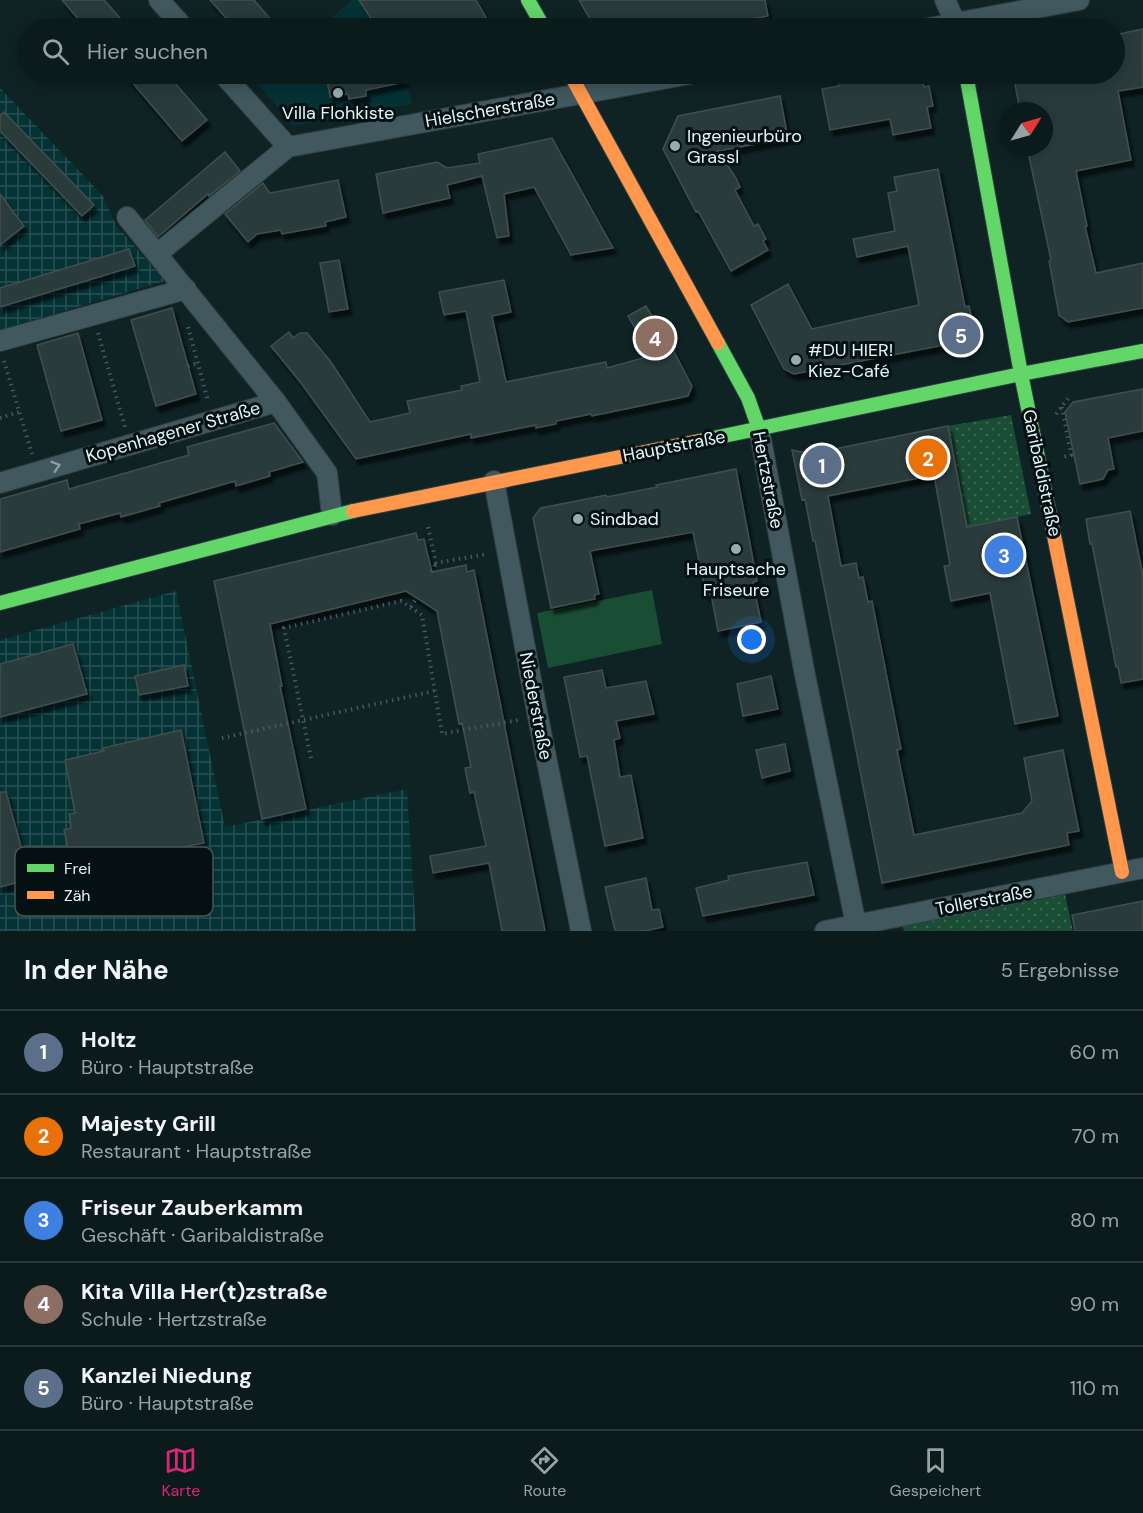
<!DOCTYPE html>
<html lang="de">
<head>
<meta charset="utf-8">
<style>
	body { margin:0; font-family:"DM Sans",sans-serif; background:#192728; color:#f1f3f6 }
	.compass { position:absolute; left:999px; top:102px; width:54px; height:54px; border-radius:50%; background:#0b1a1b; box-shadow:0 3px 15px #0003; rotate:53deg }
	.you { position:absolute; left:752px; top:640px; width:21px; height:21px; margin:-15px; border:4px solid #fff; border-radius:50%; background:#1a73e8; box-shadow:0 0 0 9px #1a73e833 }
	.badge { display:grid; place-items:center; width:39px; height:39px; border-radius:50%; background:#db2777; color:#fff; font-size:20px; font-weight:700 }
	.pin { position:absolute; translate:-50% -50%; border:3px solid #fff; box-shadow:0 2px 6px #0006 }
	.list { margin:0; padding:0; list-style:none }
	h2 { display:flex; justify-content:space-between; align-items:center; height:78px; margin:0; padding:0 24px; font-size:26px }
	h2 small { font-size:20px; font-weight:400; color:#9aa1a3 }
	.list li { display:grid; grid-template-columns:39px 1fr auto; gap:18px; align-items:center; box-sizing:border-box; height:84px; padding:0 24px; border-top:2px solid #2b383a }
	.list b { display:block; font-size:22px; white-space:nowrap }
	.list p { margin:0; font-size:20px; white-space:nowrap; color:#9aa1a3 }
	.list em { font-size:20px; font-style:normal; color:#9aa1a3 }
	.icon { flex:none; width:33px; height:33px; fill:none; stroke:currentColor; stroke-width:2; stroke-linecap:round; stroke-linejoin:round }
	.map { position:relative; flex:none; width:1143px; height:931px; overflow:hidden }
	.search { position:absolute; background:#0b1a1b; box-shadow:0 3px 15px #0003; left:18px; right:18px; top:18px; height:66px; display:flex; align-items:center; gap:15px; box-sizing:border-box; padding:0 21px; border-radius:33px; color:#9aa1a3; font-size:22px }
	.sheet { height:498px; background:#0b1a1b }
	nav { display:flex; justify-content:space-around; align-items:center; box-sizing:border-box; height:84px; border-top:2px solid #2b383a; background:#0b1a1b; font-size:16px; color:#9aa1a3 }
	nav a { display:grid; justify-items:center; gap:3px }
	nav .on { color:#db2777 }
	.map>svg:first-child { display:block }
</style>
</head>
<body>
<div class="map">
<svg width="1143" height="931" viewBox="0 0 1143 931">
	<defs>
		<pattern id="industrial-grid" width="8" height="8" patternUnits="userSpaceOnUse" patternTransform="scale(1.5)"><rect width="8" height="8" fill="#043235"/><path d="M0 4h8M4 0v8" fill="none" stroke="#285053"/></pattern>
		<pattern id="park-dots" width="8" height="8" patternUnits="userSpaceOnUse" patternTransform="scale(1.5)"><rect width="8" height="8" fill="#194e35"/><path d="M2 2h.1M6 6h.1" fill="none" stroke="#3a6853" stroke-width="1.8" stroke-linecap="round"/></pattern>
		<filter id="shadow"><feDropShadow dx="3.5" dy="6" stdDeviation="1.5" flood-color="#0009"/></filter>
	</defs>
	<rect width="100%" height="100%" fill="#0f2224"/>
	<!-- built -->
	<path fill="#043235" d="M352 0H376L392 28H319Z
		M267 74H406L412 104 294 126 256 82Z"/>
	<!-- industrial -->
	<path fill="url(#industrial-grid)" d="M0 88 103 196 116 225 165 281 0 330Z
		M176 591 225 827 407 789 416 931H0V640Z"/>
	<!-- green -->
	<path fill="#194e35" d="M652 590 662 644 548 668 537 613Z"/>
	<!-- park -->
	<path fill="url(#park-dots)" d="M1011 415 1031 514 967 527 948 426Z
		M1065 894 1073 931H904L903 926Z"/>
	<!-- building -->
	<path fill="#2c3b3b" stroke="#404f4e" stroke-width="1.5" filter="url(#shadow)" d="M62 0H104L129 28H86Z
		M210 0H254L278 28H235Z
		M359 0H476L492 28H377Z
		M579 0H765L768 16 701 28H595Z
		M1143 29V87L1118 91 1131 160 1076 171 1087 226H1085L1096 273 1143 263V308L1068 322 1059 315 1049 261 1051 260 1027 147H1044V111H1020L1013 74H1114V35Z
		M125 74H167L207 120 182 141Z
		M326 74H404L405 82 366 90V96L349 99 348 94 330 97Z
		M902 74H921L924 87 929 86 933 106 927 107 931 128 893 135 890 119 830 130 822 89 839 86 838 81 866 75 867 80Z
		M780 96 788 138 718 151 736 178 740 187 735 190 754 226 758 224 766 239 763 241 768 250 731 271 698 211 696 212 663 149 678 116Z
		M4 112 94 205 82 216 0 131V116Z
		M552 138 613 248 571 255 534 187 504 194 509 236 497 238 482 176 447 185 450 198 383 213 376 174 437 162 447 168 480 163 478 154Z
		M225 152 240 171 209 196 208 194 158 237 145 220Z
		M938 169 965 307 969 306 976 338 972 339V343L950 348 949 344 794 374 784 369 751 305 788 284 812 329 919 305 908 246 857 257 853 239 895 231 888 193 897 191 894 177Z
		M338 180 346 217 325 222 326 226 282 234 281 230 257 234 248 242 225 214 263 183 270 193Z
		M0 194 24 226 0 245Z
		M129 249 135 266 0 307V288Z
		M339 260 348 309 329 312 320 263Z
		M504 280 511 312 492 316 506 382 606 362 607 368 643 358 640 337 628 316 646 306 672 348 692 386 688 396 592 416 591 414 556 421V424L536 428V425L471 438V434L356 459 301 383 271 346 289 332 293 338 300 333H307L331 362 370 422 410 413 407 401 462 390 461 386 480 382 466 311 444 315 439 292Z
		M172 308 196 394 156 406 131 320Z
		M78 333 102 420 61 431 37 345Z
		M1143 389V431L1108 438 1114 469 1108 470 1103 479 1080 484 1065 412 1073 402Z
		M274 423 303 462 269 472 270 476 236 486 235 481 159 503 160 506 121 517 120 513 79 524 80 529 0 552V499L67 480 69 489 189 455 187 447Z
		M948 426 967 527 1017 517 1058 716 1015 724 990 593 951 601 944 566 950 565 934 475 828 496 841 566 856 563 859 578 863 577 868 602 872 601 901 749 897 750 914 835 1022 813 1032 801 1024 758 1063 750 1079 831 1067 833 1069 845 882 883 815 541H813L805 499 802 500 792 450 831 458 829 450Z
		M736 469 757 581 753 582 761 622 718 631 711 594 706 595 693 532 590 551 599 594 594 595 595 599 551 608 533 518 541 508 606 495 607 497 657 487 656 485Z
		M1130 511 1143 576V679L1121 683 1118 667H1116L1092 544H1090L1086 519Z
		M416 533 418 540 424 539 432 572 466 565 467 572 474 570 545 931H502L489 863 433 873 430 856 486 846 474 792 470 793 465 768 471 767 462 723 459 724 437 611 406 591 270 624 282 686H280L306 809 262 819 214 581Z
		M73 644 87 694 0 717V664Z
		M184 665 188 686 139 695 135 676Z
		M602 670 606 688 646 681 654 714 616 721 620 738 614 740 620 777 631 775 643 838 605 846 587 756 580 757 564 677Z
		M771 676 778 709 743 716 737 684Z
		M181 730 204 843 126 858 123 847 70 858 64 830 71 828 69 814 75 813 65 760 104 751 103 748Z
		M785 744 790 771 762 778 756 750Z
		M0 792H6L30 879 0 887Z
		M807 862 814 895 703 916 696 888 729 880 728 876Z
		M646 878 652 910 659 909 663 927 645 931H615L605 887Z
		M1143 901V931H1075L1072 915Z"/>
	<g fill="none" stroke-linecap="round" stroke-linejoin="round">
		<defs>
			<path id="street" d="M159 0 184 28
				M945 0 958 28
				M929 28 1079 0
				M223 74 288 147
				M127 217 276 402 327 473 332 515
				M157 254 288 147 690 74
				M0 341 186 289
				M759 429 804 670 856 925
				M494 481 538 717 581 931
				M0 483 276 402
				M825 931 1143 868"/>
			<path id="fast" d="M528 0 544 28
				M966 74 1021 374 1048 506
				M718 343 748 398 759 429
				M699 441 1021 374 1143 351
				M0 603 353 511"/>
			<path id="slow" d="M570 74 718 343
				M1048 506 1122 872
				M353 511 699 441"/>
		</defs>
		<!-- street casing -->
		<use href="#street" stroke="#2e3e40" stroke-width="22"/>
		<!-- fast casing -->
		<use href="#fast" stroke="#2e3e40" stroke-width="16"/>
		<!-- slow casing -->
		<use href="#slow" stroke="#2e3e40" stroke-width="16"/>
		<!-- path -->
		<path stroke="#46595e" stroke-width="4" stroke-dasharray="1.5 4.5" stroke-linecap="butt" d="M188 327 208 401
			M98 333 125 427
			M4 361 32 454
			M188 366 198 363
			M1062 407 1071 455 1062 457
			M1056 414 1070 396
			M0 418 19 412
			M428 527 436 563 488 554
			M432 572 436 563
			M411 607 417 597
			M222 738 434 691
			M311 758 284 628 401 601 422 615 442 734 518 720
			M987 920 989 931"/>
		<!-- street -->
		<use href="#street" stroke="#40585e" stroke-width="20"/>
		<!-- fast -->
		<use href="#fast" stroke="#63d668" stroke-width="14"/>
		<!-- slow -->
		<use href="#slow" stroke="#ff974d" stroke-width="14"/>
	</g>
	<!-- one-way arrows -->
	<defs><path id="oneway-chevron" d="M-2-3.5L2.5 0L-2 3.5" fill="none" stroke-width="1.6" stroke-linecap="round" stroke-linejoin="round" transform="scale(1.5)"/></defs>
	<use stroke="#899fa3" href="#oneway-chevron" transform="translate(56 466) rotate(-17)"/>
	<!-- markers -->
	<g fill="#99acad" stroke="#041011" stroke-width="2">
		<circle cx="338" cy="93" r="6"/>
		<circle cx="675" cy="146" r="6"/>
		<circle cx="796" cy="360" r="6"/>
		<circle cx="578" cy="519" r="6"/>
		<circle cx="736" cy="549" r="6"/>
	</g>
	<g text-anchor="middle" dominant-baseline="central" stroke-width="6" stroke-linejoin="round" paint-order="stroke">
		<!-- street labels -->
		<g font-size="18" fill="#e3f6f7" stroke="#041011">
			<text transform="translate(490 110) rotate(-10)">Hielscherstraße</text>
			<text transform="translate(173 432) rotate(-16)">Kopenhagener Straße</text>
			<text transform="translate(674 446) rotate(-11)">Hauptstraße</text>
			<text transform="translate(1042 473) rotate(78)">Garibaldistraße</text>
			<text transform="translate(768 480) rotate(79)">Hertzstraße</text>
			<text transform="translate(536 706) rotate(79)">Niederstraße</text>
			<text transform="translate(984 900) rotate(-11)">Tollerstraße</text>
		</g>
		<!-- poi labels -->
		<g font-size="18" fill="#e3f6f7" stroke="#041011" text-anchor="start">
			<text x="338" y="113" text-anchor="middle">Villa Flohkiste</text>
			<text x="687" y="136">Ingenieurbüro<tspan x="687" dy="21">Grassl</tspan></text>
			<text x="808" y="350">#DU HIER!<tspan x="808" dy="21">Kiez-Café</tspan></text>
			<text x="590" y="519">Sindbad</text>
			<text x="736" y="569" text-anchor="middle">Hauptsache<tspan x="736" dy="21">Friseure</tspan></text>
		</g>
	</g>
	<!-- legend -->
	<rect x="15" y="847" width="198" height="69" rx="9" fill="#041011" stroke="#475556" stroke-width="1.5"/>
	<rect x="27" y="864" width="27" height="8" fill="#63d668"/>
	<rect x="27" y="891" width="27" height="8" fill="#ff974d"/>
	<g font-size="16" fill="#e3f6f7">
		<text x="64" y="874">Frei</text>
		<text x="64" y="901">Zäh</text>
	</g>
</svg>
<svg class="compass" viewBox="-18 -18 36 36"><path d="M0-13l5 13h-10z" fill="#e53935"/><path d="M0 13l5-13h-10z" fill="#9aa1a3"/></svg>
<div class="you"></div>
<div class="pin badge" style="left:822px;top:465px;background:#5c6f8a">1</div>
<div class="pin badge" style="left:928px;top:458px;background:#e8710a">2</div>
<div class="pin badge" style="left:1004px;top:555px;background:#3f7fe0">3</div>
<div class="pin badge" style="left:655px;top:338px;background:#8d6e63">4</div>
<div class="pin badge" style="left:961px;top:335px;background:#5c6f8a">5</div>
<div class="search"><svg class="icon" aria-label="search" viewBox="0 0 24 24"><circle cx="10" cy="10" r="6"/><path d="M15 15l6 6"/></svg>Hier suchen</div>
</div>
<section class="sheet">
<h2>In der Nähe<small>5 Ergebnisse</small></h2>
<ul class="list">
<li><span class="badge" style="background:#5c6f8a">1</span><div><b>Holtz</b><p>Büro · Hauptstraße</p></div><em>60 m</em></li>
<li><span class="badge" style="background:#e8710a">2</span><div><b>Majesty Grill</b><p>Restaurant · Hauptstraße</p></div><em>70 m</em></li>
<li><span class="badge" style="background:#3f7fe0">3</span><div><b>Friseur Zauberkamm</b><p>Geschäft · Garibaldistraße</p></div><em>80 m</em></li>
<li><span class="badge" style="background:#8d6e63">4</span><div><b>Kita Villa Her(t)zstraße</b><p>Schule · Hertzstraße</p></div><em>90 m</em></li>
<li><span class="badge" style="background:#5c6f8a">5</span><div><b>Kanzlei Niedung</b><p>Büro · Hauptstraße</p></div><em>110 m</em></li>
</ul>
</section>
<nav>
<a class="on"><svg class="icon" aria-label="map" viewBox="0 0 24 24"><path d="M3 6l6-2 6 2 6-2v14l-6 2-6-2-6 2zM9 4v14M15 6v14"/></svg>Karte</a>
<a><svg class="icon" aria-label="directions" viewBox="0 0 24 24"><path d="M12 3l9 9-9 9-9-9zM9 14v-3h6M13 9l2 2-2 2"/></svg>Route</a>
<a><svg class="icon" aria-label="saved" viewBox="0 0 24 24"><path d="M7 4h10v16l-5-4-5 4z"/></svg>Gespeichert</a>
</nav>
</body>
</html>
